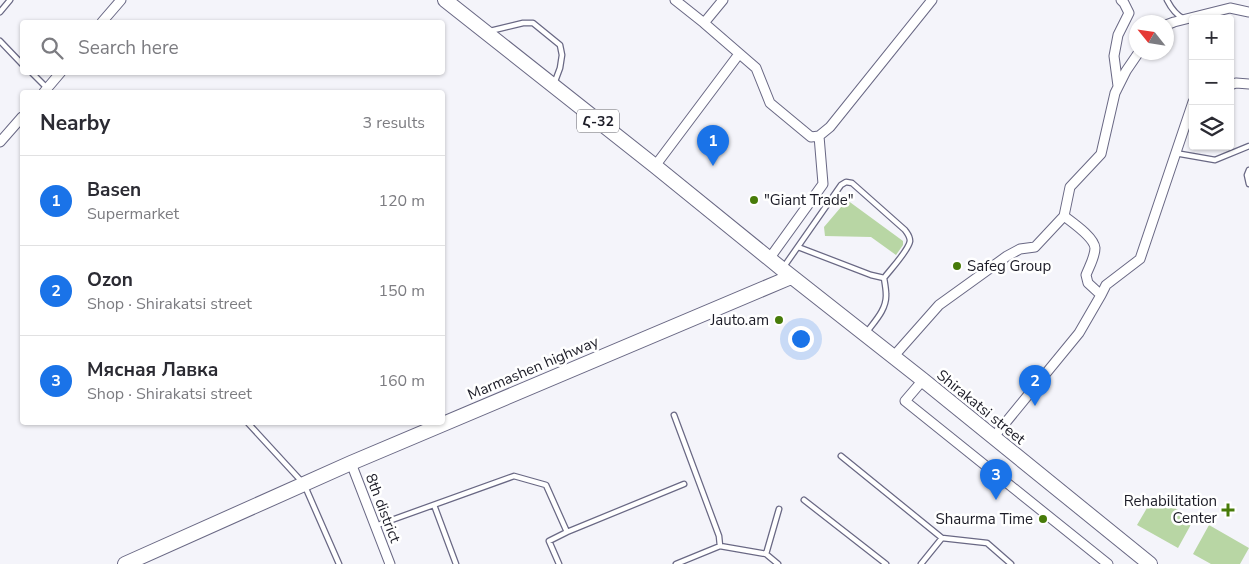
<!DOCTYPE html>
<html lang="en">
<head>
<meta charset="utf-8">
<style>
	body { margin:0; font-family:"Nunito Sans","Noto Sans Armenian",sans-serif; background:#f7f7f7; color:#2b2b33 }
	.controls { position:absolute; right:15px; top:15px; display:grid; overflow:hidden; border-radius:5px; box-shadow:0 1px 4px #0004 }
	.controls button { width:45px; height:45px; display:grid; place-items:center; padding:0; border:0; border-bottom:1px solid #e1e1e2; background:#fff; color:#2b2b33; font:25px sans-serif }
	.compass { position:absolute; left:1129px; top:15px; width:45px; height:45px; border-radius:50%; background:#fff; box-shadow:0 1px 4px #0004; rotate:300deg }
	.you { position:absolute; left:800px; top:338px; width:18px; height:18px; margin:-12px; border:4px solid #fff; border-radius:50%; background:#1a73e8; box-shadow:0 0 0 8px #1a73e833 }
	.badge { display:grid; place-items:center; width:32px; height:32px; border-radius:50%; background:#1a73e8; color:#fff; font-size:16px; font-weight:700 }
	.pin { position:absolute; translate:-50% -41px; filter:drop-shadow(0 1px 2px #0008) }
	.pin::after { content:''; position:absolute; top:26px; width:18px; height:15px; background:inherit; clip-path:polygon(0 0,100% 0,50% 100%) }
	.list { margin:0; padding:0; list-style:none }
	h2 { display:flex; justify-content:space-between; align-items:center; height:65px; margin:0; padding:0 20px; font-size:21px }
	h2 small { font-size:16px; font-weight:400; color:#7c7c81 }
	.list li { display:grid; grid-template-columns:32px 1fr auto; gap:15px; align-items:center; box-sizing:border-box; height:90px; padding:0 20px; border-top:1px solid #e1e1e2 }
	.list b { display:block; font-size:19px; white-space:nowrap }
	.list p { margin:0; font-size:16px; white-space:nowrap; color:#7c7c81 }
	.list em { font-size:16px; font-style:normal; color:#7c7c81 }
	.icon { flex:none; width:28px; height:28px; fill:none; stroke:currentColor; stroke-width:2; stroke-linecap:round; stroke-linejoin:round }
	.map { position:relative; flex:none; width:1249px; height:564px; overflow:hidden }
	.search { position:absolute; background:#fff; box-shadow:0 1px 4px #0004; left:20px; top:20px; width:425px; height:55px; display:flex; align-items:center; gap:12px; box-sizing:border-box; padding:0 18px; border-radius:5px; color:#7c7c81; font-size:19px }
	.panel { position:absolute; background:#fff; box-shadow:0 1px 4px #0004; left:20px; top:90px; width:425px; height:335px; border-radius:5px }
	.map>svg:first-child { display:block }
</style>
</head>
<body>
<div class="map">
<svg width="1249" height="564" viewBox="0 0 1249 564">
	<rect width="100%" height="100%" fill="#f4f4fa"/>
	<!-- green -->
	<path fill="#b8d6a4" d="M847 200 903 241V245L896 255 871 237 825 236 824 227Z
		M1154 496 1194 519 1178 548 1137 525Z
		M1209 525 1249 548 1240 564H1211L1193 554Z"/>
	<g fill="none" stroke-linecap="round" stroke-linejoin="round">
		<defs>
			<path id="lane" d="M1167 0C1171 8 1176 15 1184 19
				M0 12 10 0
				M490 31 523 23H533L560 45 562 55 560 68 554 84
				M0 41 22 64
				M31 72 47 88
				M1175 153 1215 160 1249 146
				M1249 170 1247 175 1249 184
				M798 247 871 275 884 278
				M783 268 841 185 846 182 852 183 905 230C907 233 910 236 910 241 909 250 890 270 884 278 885 284 886 289 886 294 887 309 875 321 866 333
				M674 415 719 536 720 546
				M247 422 304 484 339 564
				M841 456 942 538 987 543 1011 564
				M804 500 886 564
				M434 505 456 564
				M375 526 514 476 546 485 567 532 549 541 559 564
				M567 532 684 484
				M766 554 779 509
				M676 564 720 546 766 554 778 564
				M921 564 942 538"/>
			<path id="street" d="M675 0 704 23 756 68 770 103 811 137 819 136 830 127 932 0
				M102 22 121 0
				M704 23 723 0
				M1166 25 1174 22 1230 8 1249 12
				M1230 85 1236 83 1249 84
				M1118 86 1114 56 1118 35 1129 13 1124 3 1121 0
				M44 92 61 72
				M0 142 22 117
				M655 166 739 54
				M1064 216C1073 223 1094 237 1095 248 1095 257 1089 267 1086 275L1088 283 1101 295
				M769 259 823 184 819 136
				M893 357 939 305 1007 256 1020 249 1035 247 1064 216 1070 187 1101 154 1115 93 1126 71 1139 52
				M923 380 905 401 1108 564
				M993 438 1079 333 1101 295 1106 285 1140 259 1193 102
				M351 463 390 564"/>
			<path id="primary" d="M445 0 655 166 782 269 923 380 1150 564
				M125 564 351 463 791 277"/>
		</defs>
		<!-- lane casing -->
		<use href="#lane" stroke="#696884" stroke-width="7"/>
		<!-- street casing -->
		<use href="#street" stroke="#696884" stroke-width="11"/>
		<!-- primary casing -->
		<use href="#primary" stroke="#696884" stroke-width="16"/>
		<!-- lane -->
		<use href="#lane" stroke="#fff" stroke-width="4.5"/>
		<!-- street -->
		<use href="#street" stroke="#fff" stroke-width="9"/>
		<!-- primary -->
		<use href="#primary" stroke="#fff" stroke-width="14"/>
	</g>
	<!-- markers -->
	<g fill="#477b09" stroke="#fff" stroke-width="2">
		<circle cx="754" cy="200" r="5"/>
		<circle cx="957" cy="266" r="5"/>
		<circle cx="779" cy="320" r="5"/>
		<path d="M1225.5 502.5h5v5h5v5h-5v5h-5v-5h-5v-5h5z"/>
		<circle cx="1043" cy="519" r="5"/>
	</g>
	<g text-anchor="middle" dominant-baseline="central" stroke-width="5" stroke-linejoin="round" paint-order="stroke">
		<!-- shield labels -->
		<rect fill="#fff" stroke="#606068" stroke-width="1" x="577" y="109.5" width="42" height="23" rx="4"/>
		<g font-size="14" font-weight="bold" fill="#1c1c27">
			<text x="598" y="121">Հ-32</text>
		</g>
		<!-- poi labels -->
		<g font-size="15" fill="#1c1c27" stroke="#fff" text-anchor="end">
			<text x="764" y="200" text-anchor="start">"Giant Trade"</text>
			<text x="967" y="266" text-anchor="start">Safeg Group</text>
			<text x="769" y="320">Jauto.am</text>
			<text x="1217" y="501">Rehabilitation<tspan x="1217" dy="17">Center</tspan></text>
			<text x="1033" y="519">Shaurma Time</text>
		</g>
		<!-- street labels -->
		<g font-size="15" fill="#1c1c27" stroke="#fff">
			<text transform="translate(533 368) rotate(-23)">Marmashen highway</text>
			<text transform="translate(981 407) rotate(39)">Shirakatsi street</text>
			<text transform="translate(383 508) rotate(69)">8th district</text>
		</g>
	</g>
</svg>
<div class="controls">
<button>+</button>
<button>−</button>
<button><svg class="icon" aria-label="layers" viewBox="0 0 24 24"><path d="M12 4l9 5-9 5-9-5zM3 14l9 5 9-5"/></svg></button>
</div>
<svg class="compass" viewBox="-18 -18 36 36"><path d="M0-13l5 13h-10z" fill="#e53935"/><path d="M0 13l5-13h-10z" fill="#7c7c81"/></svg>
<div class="you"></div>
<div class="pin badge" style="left:713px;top:166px">1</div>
<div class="pin badge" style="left:1035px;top:406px">2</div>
<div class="pin badge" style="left:996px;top:500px">3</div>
<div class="search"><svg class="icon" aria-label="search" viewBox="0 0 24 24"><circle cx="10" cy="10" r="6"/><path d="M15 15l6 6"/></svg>Search here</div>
<section class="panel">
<h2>Nearby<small>3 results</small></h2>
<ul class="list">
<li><span class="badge">1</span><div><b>Basen</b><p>Supermarket</p></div><em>120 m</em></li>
<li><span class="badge">2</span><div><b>Ozon</b><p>Shop · Shirakatsi street</p></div><em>150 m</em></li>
<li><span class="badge">3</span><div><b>Мясная Лавка</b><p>Shop · Shirakatsi street</p></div><em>160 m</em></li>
</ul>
</section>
</div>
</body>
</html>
